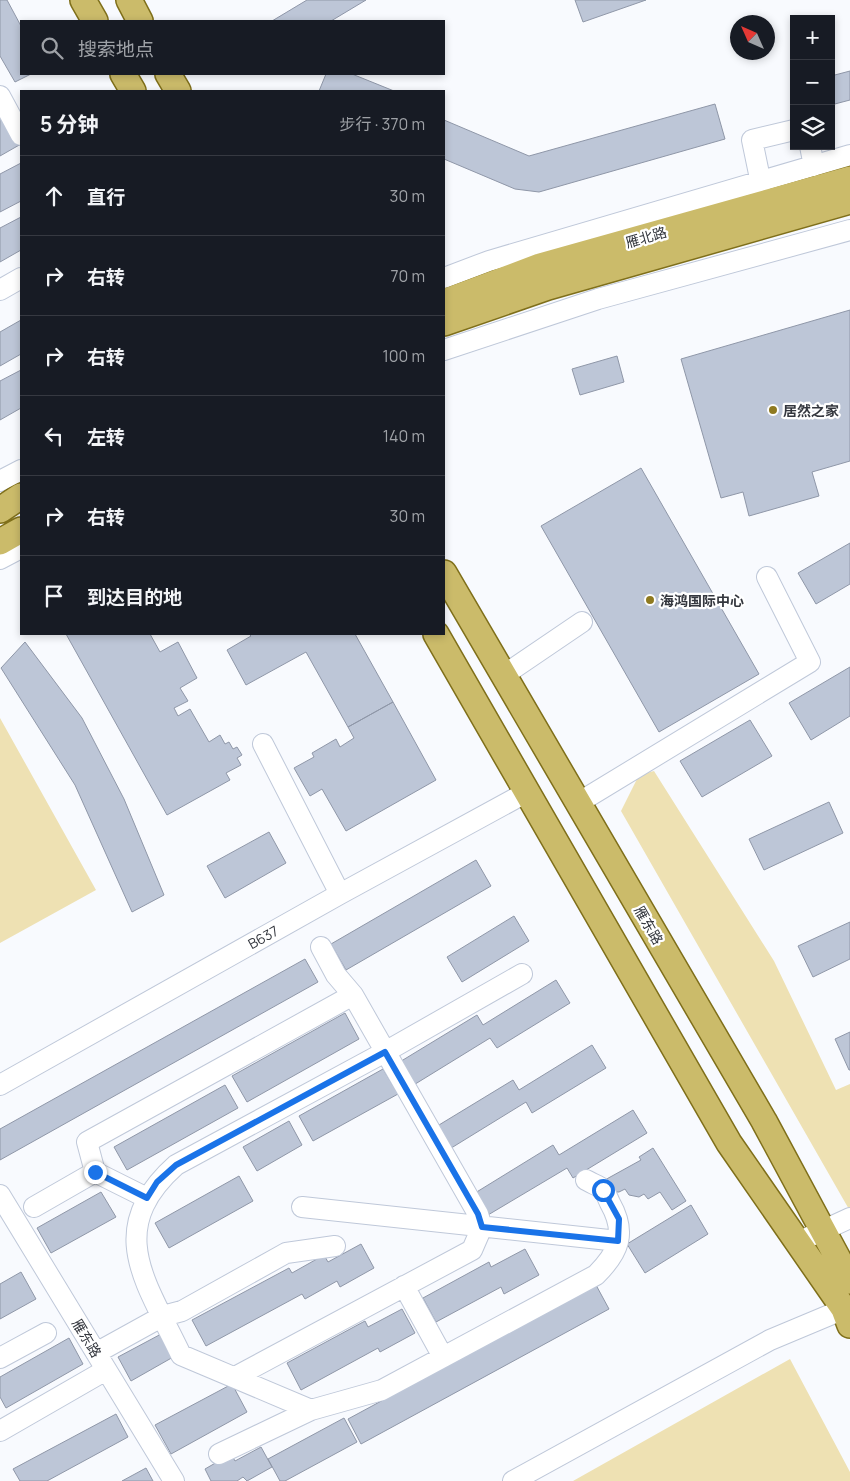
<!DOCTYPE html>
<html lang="zh">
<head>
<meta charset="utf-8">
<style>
	body { margin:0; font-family:Manrope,"Noto Sans SC",sans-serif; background:#242831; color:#f1f3f6 }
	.controls { position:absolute; right:15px; top:15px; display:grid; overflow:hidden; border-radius:0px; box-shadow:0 2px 8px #0003 }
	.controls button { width:45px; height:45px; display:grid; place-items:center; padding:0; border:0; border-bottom:1px solid #363941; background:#171b24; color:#f1f3f6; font:25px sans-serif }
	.compass { position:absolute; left:730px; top:15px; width:45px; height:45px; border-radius:50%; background:#171b24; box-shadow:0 2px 8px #0003; rotate:315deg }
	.stop { position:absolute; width:15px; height:15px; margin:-11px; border:4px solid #1a73e8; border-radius:50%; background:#fff }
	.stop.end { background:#1a73e8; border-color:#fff; box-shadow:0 1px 5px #0008 }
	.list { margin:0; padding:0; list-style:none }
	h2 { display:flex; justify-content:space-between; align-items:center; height:65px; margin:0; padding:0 20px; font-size:21px }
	h2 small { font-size:16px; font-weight:400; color:#9ea1a6 }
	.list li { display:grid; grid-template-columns:32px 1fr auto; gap:15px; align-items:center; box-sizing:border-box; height:80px; padding:0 20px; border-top:1px solid #363941 }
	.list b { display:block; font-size:19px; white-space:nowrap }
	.list em { font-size:16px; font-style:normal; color:#9ea1a6 }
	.icon { flex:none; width:28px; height:28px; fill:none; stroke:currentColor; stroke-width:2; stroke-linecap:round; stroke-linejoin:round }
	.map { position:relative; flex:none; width:850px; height:1481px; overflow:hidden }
	.search { position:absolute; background:#171b24; box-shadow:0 2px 8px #0003; left:20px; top:20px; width:425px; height:55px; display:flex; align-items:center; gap:12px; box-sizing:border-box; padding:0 18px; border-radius:0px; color:#9ea1a6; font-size:19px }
	.panel { position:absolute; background:#171b24; box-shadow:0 2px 8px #0003; left:20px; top:90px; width:425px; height:545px; border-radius:0px }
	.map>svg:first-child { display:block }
</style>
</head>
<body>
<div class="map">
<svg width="850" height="1481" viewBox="0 0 850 1481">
	<rect width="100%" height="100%" fill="#f8fafe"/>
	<!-- green -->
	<path fill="#eee1b3" d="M0 718 96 890 0 943Z
		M654 771 774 961 836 1090 850 1084V1211L621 811 639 775Z
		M790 1359 850 1472V1481H573Z"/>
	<!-- building -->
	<path fill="#bdc6d7" stroke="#8f97a8" d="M0 0H7L21 26V74H31L15 82 0 56Z
		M307 0H366L331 21H272Z
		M575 0H646L583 22Z
		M850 71V100L831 105V76Z
		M326 74H352L394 91H319Z
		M715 104 725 139 539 192 515 189 444 159V120L529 156Z
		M7 114 21 144 0 156V118Z
		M21 163V201L0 212V174Z
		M21 217V250L0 262V228Z
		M850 310V461L812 472 819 496 749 516 743 492 721 498 681 359Z
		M21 320V354L0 366V332Z
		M617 356 624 382 580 395 572 369Z
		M21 370V408L0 420V381Z
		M641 468 759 674 659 732 541 526Z
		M850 543V584L816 604 798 573Z
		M66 634H150L160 652 178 642 197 678 180 688 188 701 174 708 178 716 190 709 209 742 220 735 225 744 229 742 233 749 237 747 242 755 237 758 241 765 226 773 230 780 167 815Z
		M249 634H355L393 702 348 727 306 652 246 685 227 650 251 636Z
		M25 642 82 718 124 799 164 895 132 912 75 785 1 668Z
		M850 667V716L811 740 789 703Z
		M393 702 436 780 346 831 322 789 310 796 294 768 314 757 312 753 336 739 340 747 354 738 348 727Z
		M750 720 772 756 702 797 680 761Z
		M829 802 843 833 764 870 749 839Z
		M269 832 286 863 225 898 207 866Z
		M476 860 491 886 346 970 331 944Z
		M514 916 529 941 462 982 447 957Z
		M850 922V959L813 977 798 946Z
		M305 959 318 982 0 1160V1129Z
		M556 980 570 1003 497 1048 490 1038 412 1086 398 1063 477 1015 483 1025Z
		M345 1013 359 1039 247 1102 232 1076Z
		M850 1032V1070H849L835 1039Z
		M592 1045 606 1068 532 1113 526 1102 448 1150 434 1128 513 1080 519 1090Z
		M383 1069 398 1094 313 1141 299 1116Z
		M225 1085 238 1108 127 1170 114 1147Z
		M633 1110 647 1133 573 1178 567 1168 488 1215 475 1193 553 1145 559 1155Z
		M289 1121 302 1145 257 1171 243 1147Z
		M653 1148 686 1201 672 1210 660 1192 648 1199 644 1194 639 1197 629 1195 625 1189 619 1192H610L603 1181 641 1160 639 1157Z
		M239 1176 253 1201 169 1248 155 1223Z
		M101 1192 116 1217 51 1253 37 1228Z
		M691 1205 708 1234 645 1273 627 1244Z
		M361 1244 374 1268 340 1287 337 1281 305 1299 302 1294 206 1346 192 1320 289 1268 292 1273 324 1255 328 1262Z
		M525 1249 539 1275 504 1294 501 1287 436 1322 423 1298 489 1262 491 1267Z
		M21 1272 36 1299 0 1319V1284Z
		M596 1285 609 1309 361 1444 348 1419Z
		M402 1309 415 1333 380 1352 378 1348 301 1390 287 1363 365 1321 368 1327Z
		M163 1333 175 1356 131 1381 118 1357Z
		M69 1338 83 1364 6 1408 0 1397V1377Z
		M232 1384 247 1412 171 1454 155 1425Z
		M116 1414 128 1437 47 1481H20L13 1469Z
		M344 1418 357 1442 285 1481H280L268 1459Z
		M261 1447 272 1467 247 1481 243 1477 237 1481H211L205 1469 231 1454 235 1461Z
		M146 1468 153 1481H122Z"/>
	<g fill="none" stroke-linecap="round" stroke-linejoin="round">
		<defs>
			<path id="minor" d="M0 96 21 135
				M810 146 814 166
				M763 193 752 140 794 130
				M444 278 489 261 850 155
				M0 290 21 278
				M444 350 598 299 850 230
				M0 481 21 470
				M0 559 21 548
				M504 675 582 622
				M263 744 340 894
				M578 803 810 662 767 577
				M522 974 385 1052 176 1165C103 1230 147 1283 181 1355L311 1410 382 1390 596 1275C619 1252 627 1233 610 1203 608 1199 606 1193 603 1189 599 1186 591 1183 586 1180
				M0 1085 340 894 527 792
				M95 1172 87 1142 353 995 336 975 321 947
				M0 1195 174 1481
				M34 1207 95 1172 147 1198
				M302 1207 618 1241
				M798 1242 850 1218
				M404 1286 443 1357
				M96 1353 163 1316 182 1311 286 1253 335 1246
				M0 1358 46 1333
				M235 1377 472 1250 482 1227 478 1214 353 995
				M0 1431 106 1370
				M219 1454 311 1410
				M513 1481 770 1340 844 1309"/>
			<path id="major" d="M83 0 95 21
				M129 0 140 21
				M123 74 133 91
				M168 74 178 91
				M444 302 540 266 850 179
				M444 323 548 287 850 201
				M0 510 21 496
				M0 542 21 530
				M444 573 764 1121 850 1281
				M436 634 729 1143 844 1309 850 1325"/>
		</defs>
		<!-- minor casing -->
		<use href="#minor" stroke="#bfc8d9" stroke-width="22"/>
		<!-- major casing -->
		<use href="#major" stroke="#7f6f1a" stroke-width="28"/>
		<!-- minor -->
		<use href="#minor" stroke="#fff" stroke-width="20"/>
		<!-- major -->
		<use href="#major" stroke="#cbbb6a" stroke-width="25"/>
	</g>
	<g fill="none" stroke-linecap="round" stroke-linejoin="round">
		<!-- route -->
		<path stroke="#1a73e8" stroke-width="6" d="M95 1172 147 1198 157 1182 176 1165 385 1052 478 1214 482 1227 618 1241 619 1219 603 1190"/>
	</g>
	<!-- markers -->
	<g fill="#8f7a20" stroke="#fff" stroke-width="2">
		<circle cx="773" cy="410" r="5"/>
		<circle cx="650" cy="600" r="5"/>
	</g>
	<g text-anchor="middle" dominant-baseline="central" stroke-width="4.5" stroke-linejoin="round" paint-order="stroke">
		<!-- street labels -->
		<g font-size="14" fill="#34373e" stroke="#fff">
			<text transform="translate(646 237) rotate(-16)">雁北路</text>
			<text transform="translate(649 925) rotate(60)">雁东路</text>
			<text transform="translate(263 937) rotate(-29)">B637</text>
			<text transform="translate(87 1338) rotate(59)">雁东路</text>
		</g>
		<!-- poi labels -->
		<g font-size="14" font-weight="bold" fill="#34373e" stroke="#fff" text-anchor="start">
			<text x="783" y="410">居然之家</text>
			<text x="660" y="600">海鸿国际中心</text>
		</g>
	</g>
</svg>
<div class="controls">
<button>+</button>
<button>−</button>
<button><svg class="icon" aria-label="layers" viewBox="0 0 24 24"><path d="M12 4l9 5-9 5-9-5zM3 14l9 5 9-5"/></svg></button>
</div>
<svg class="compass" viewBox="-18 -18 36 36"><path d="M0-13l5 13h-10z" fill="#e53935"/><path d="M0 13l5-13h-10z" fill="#9ea1a6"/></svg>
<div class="stop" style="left:603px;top:1190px"></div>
<div class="stop end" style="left:95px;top:1172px"></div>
<div class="search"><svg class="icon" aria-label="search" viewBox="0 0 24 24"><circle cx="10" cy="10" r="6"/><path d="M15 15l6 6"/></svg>搜索地点</div>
<section class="panel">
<h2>5 分钟<small>步行 · 370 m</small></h2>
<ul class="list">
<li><svg class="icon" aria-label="ahead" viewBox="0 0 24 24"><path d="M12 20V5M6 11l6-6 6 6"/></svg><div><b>直行</b></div><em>30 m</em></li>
<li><svg class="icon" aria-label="right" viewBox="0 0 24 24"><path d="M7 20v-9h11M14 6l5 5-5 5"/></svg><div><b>右转</b></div><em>70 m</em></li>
<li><svg class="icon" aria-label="right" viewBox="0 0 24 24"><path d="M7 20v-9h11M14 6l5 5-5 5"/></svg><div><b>右转</b></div><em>100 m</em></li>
<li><svg class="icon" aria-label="left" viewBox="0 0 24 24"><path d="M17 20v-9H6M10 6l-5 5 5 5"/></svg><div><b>左转</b></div><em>140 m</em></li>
<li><svg class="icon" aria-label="right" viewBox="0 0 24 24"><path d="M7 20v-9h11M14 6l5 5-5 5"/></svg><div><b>右转</b></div><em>30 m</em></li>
<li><svg class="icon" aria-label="arrive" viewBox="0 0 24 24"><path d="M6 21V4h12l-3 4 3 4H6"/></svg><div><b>到达目的地</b></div></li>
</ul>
</section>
</div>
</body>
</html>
